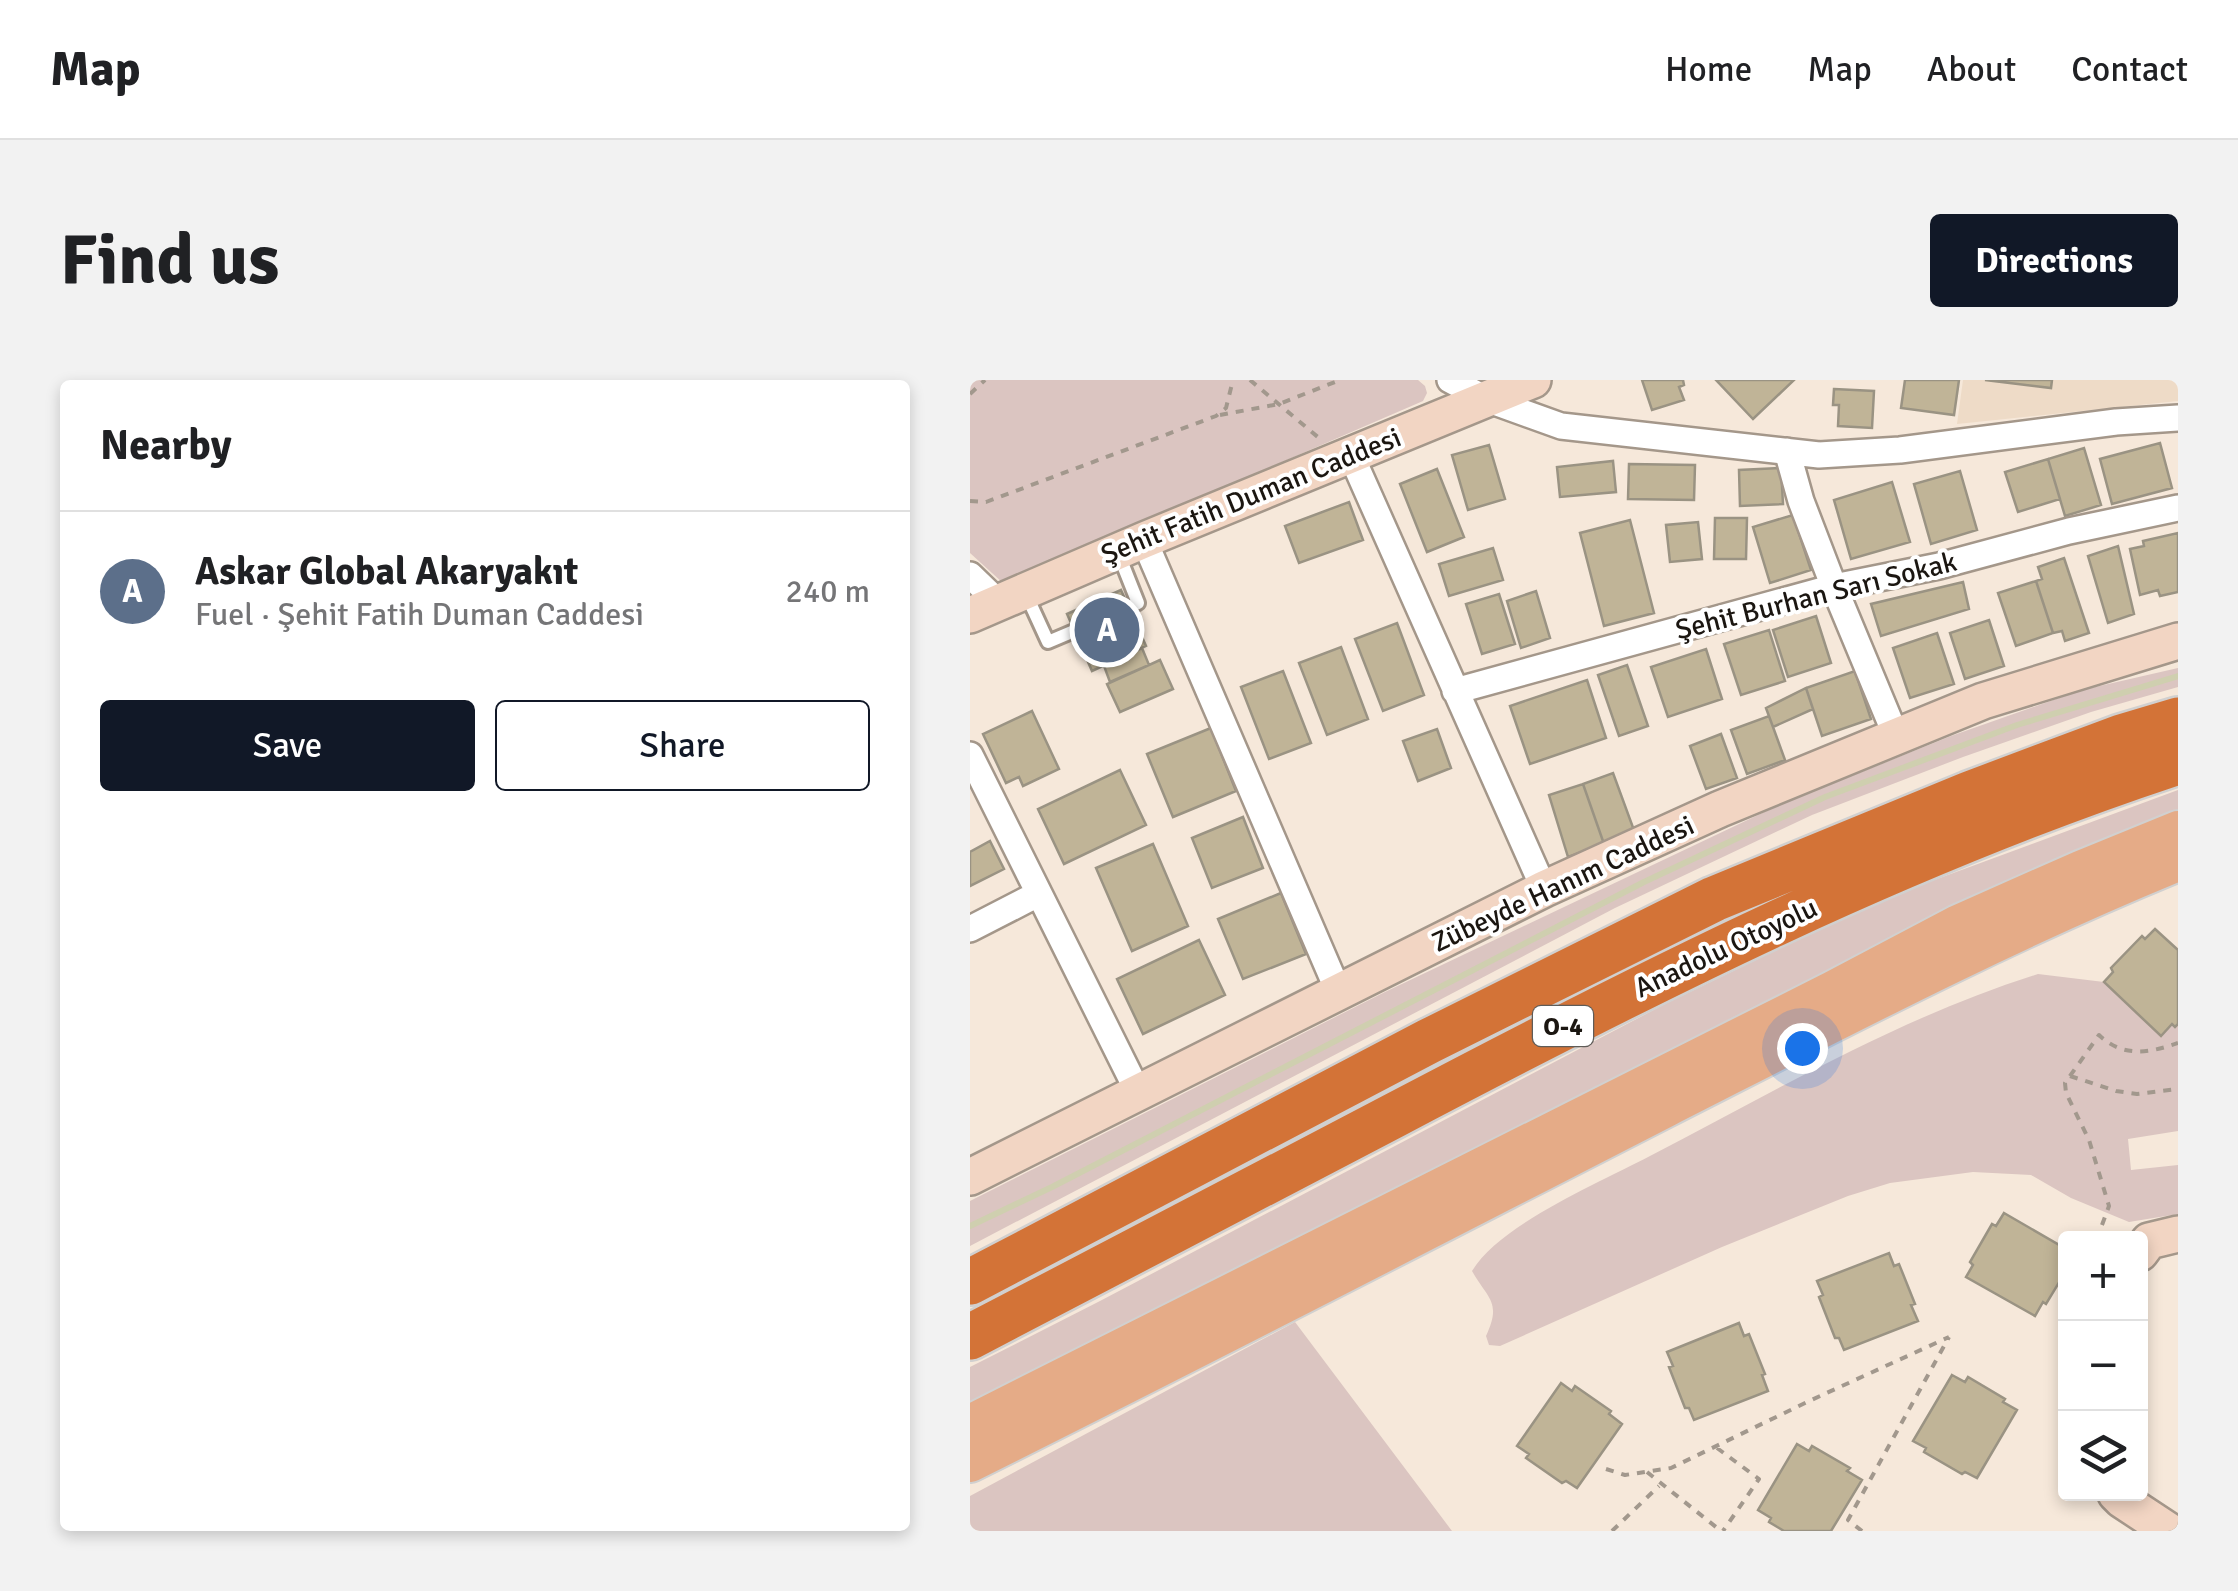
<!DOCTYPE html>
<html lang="en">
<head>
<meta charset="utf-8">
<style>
	body { margin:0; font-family:Signika,sans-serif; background:#f2f2f2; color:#202124 }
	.controls { position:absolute; right:30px; bottom:30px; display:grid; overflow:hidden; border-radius:10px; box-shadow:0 5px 15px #0003 }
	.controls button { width:90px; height:90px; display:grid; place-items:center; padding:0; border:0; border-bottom:2px solid #e0e0e0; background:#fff; color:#202124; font:50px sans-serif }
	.you { position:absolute; left:832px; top:668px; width:35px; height:35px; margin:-25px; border:8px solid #fff; border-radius:50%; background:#1a73e8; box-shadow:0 0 0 15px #1a73e833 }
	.badge { display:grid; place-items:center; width:65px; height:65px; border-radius:50%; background:#111827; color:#fff; font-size:32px; font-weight:700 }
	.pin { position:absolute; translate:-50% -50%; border:5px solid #fff; box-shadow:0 2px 10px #0006 }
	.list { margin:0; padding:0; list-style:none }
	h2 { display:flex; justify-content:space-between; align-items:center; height:130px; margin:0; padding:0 40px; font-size:42px }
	h2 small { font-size:32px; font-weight:400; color:#757577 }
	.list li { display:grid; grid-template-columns:65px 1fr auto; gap:30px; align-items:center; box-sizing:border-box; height:160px; padding:0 40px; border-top:2px solid #e0e0e0 }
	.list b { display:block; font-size:38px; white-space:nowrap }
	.list p { margin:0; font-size:32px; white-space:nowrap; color:#757577 }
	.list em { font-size:32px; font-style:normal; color:#757577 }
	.actions { display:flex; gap:20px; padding:30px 40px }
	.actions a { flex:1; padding:22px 0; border:2px solid #111827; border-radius:10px; text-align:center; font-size:35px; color:#111827 }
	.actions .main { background:#111827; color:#fff }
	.icon { flex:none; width:55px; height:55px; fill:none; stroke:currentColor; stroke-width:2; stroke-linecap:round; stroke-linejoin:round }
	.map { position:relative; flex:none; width:1208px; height:1151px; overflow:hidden; border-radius:10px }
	header { display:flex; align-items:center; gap:60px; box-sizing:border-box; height:140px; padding:0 50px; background:#fff; border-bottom:2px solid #e0e0e0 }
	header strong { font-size:48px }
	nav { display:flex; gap:55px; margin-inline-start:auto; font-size:35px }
	.intro { display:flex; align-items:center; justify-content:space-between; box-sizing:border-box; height:240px; padding:0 60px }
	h1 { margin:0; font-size:70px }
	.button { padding:25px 45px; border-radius:10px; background:#111827; color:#fff; font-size:35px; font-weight:700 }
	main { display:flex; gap:60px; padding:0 60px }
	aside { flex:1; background:#fff; border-radius:10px; box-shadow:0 5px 15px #0003 }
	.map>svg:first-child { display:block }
</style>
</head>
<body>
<header>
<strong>Map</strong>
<nav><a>Home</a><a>Map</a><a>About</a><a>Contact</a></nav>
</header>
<div class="intro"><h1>Find us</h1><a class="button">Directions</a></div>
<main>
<aside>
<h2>Nearby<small></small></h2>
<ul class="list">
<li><span class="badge" style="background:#5c6f8a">A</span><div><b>Askar Global Akaryakıt</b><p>Fuel · Şehit Fatih Duman Caddesi</p></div><em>240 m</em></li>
</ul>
<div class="actions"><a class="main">Save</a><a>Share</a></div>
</aside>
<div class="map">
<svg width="1208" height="1151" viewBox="0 0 1208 1151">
	<rect width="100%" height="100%" fill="#f6e8da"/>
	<!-- built -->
	<path fill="#eedbc7" d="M993 0H1208V21L987 44Z"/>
	<!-- green -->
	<path fill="#dbc5c1" d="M0 0H448L455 6 457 13 453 21 33 203 0 173Z
		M1208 288V307L1121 332 993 377 842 435 645 528 0 866V821L415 612 807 426 981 356 1112 310Z
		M1208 410V438L0 1027V987L130 921 695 624 910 520Z
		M1068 594 1134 602 1190 656 1202 644 1205 647 1208 644V751L1158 759 1161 790 1208 785V834L1159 842 1101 818 1061 795 1003 792 920 803 878 816 752 867 530 966 519 965 516 956C532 922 518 919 502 891 530 844 631 802 680 776 807 710 931 637 1068 594Z
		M325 942 482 1151H0V1116Z"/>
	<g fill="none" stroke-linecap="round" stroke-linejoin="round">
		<!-- stream -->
		<path stroke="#cfcfaf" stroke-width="6" d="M0 846 82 807 674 502 855 417 1047 345 1208 296"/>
	</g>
	<!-- building -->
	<path fill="#c0b497" stroke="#9a9383" stroke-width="2.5" d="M672 0H713L714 5 709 7 714 20 682 30Z
		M746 0H824L783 39Z
		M935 0H989L984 35 931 28Z
		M1015 0H1082L1081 8Z
		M864 9 904 11 902 48 868 46 869 25H863Z
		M1190 63 1202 108 1142 124 1130 79Z
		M519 65 535 119 498 130 482 75Z
		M1114 68 1131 125 1095 136 1078 79Z
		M1078 79 1090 119 1048 132 1035 92Z
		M643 81 646 112 590 117 587 87Z
		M659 84 725 85 724 120 658 119Z
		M811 88 813 124 770 126 769 90Z
		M467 89 494 157 457 172 430 104Z
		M990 91 1007 150 961 164 944 104Z
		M922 102 940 162 881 179 864 120Z
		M379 122 393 160 329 183 315 146Z
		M823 135 841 190 800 203 783 147Z
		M745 138H777L776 179H744Z
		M660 140 684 233 634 246 610 153Z
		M728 142 732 179 700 182 696 145Z
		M1208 153V212L1190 216 1188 210 1170 215 1160 169 1174 166 1173 161Z
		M1148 166 1164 234 1138 243 1118 176Z
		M523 168 533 200 479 216 469 184Z
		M1094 178 1119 253 1095 261 1092 251 1083 253 1066 201 1072 199 1068 187Z
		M1066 201 1083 253 1046 266 1028 213Z
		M993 202 999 229 911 256 901 224Z
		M151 210 176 266 122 291 97 234Z
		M566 211 580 258 551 268 537 221Z
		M529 214 545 264 512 274 496 224Z
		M846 236 861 283 818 297 803 250Z
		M1019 240 1034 286 995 299 980 253Z
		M427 243 454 315 413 331 385 259Z
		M799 250 815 301 771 315 754 264Z
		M967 253 984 304 940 318 923 268Z
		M371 267 398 339 357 355 329 283Z
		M172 268 179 285 140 302 134 286Z
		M736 269 752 319 698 337 681 287Z
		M190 280 203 309 150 332 137 304Z
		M657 285 678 346 649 356 628 295Z
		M313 291 341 363 299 379 271 307Z
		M885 291 901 339 852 356 836 308Z
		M617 300 636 358 560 384 540 326Z
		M836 308 843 329 803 347 796 328Z
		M62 331 89 389 53 406 49 397 36 403 13 354Z
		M799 336 815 380 777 394 761 350Z
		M241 348 266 411 203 437 177 374Z
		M467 349 481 388 448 401 433 361Z
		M751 354 767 398 736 409 720 366Z
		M150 390 176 445 94 484 68 429Z
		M643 393 665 453 634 464 613 404Z
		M613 404 634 464 598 477 579 415Z
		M273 437 293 488 242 508 222 458Z
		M20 461 34 489 0 506V472Z
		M183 464 218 546 162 571 126 488Z
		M311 513 336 574 273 599 248 539Z
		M1185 549 1208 570V644L1205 647 1202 644 1191 656 1134 602 1143 592 1141 588 1172 556 1175 559Z
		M229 560 255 615 173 654 147 599Z
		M1034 833 1096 869 1093 884 1096 885V891L1076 924 1073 922 1065 936 996 897 1003 885 1000 882 1022 844 1026 846Z
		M919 873 924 886 929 884 945 924 941 925 948 941 874 970 869 958H865L849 917 853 915 847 901Z
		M769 943 774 956 779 954 795 994 792 995 798 1011 724 1040 719 1028H715L699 987 703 986 697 972Z
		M982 995 995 1002 998 997 1035 1019 1033 1022 1047 1030 1007 1098 995 1092 992 1094 954 1072 956 1068 943 1061Z
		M591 1003 602 1011 605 1006 641 1031 639 1034 652 1044 607 1108 596 1101 592 1103 556 1078 559 1074 547 1066Z
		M827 1064 839 1071 842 1066 880 1088 877 1091 892 1100 861 1151H814L799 1142 801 1138 788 1130Z"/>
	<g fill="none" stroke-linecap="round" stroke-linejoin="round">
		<defs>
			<path id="lane" d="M149 175 168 223 159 227
				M56 214 78 262 104 251"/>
			<path id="street" d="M480 0 516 19 591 46 849 75 930 70 1146 42 1208 38
				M817 71 831 121 864 207 926 356
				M381 75 574 509
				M174 160 369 613
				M0 195 29 223 19 231
				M485 311 864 207 969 186 1099 151 1208 128
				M0 375 168 712
				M0 549 68 514"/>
			<path id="secondary" d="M0 235 174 160 563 0
				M0 797 574 509 750 429 1013 321 1208 261
				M1170 873 1179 861 1208 854
				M1146 1114 1152 1120 1199 1151"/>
			<path id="primary" d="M0 1044 863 610 988 544 1110 490 1208 450
				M0 1083C233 967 464 847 696 728 865 642 1032 554 1208 482"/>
			<path id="highway" d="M0 902 459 661 744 519 999 414 1151 357 1208 340
				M0 957C141 883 282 810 423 736 677 602 934 472 1208 382"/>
		</defs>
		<!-- lane casing -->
		<use href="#lane" stroke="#a4978a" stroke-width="18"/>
		<!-- street casing -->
		<use href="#street" stroke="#a4978a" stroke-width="30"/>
		<!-- secondary casing -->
		<use href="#secondary" stroke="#a4978a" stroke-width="40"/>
		<!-- primary casing -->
		<use href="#primary" stroke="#d1d0cf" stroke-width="42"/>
		<!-- highway casing -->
		<use href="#highway" stroke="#d1d0cf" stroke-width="50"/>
		<!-- path -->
		<path stroke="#a2988d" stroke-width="4" stroke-dasharray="8 8" stroke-linecap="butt" d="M280 0 349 58
			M0 14 15 0
			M250 35 309 24 370 0
			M0 121 16 122 246 36 256 28 263 0
			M1100 696 1146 711 1167 714 1208 709
			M1132 845 1139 826 1119 760 1096 713 1095 703 1129 655C1153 678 1179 673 1208 663
			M747 1068 789 1099 753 1151
			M636 1089 655 1095 701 1088 837 1022 979 957
			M677 1092 751 1151
			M642 1151 689 1106
			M892 1151 878 1140 979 957"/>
		<!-- lane -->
		<use href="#lane" stroke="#fff" stroke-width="12"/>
		<!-- street -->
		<use href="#street" stroke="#fff" stroke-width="25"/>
		<!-- secondary -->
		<use href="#secondary" stroke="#f2d5c3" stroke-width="35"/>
		<!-- primary -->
		<use href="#primary" stroke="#e5ab87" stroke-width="38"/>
		<!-- highway -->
		<use href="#highway" stroke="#d37337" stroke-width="45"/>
	</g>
	<g text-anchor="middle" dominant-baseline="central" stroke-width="8" stroke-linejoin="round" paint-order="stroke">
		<!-- shield labels -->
		<rect fill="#fff" stroke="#5f5c58" stroke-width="2.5" x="563" y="626" width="60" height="40" rx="8"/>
		<g font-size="25" font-weight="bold" fill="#1b1611">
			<text x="593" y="646">O-4</text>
		</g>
		<!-- street labels -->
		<g font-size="28" fill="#1b1611" stroke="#fff">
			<text transform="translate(281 116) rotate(-22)">Şehit Fatih Duman Caddesi</text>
			<text transform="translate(846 216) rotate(-14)">Şehit Burhan Sarı Sokak</text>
			<text transform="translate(593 504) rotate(-25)">Zübeyde Hanım Caddesi</text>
			<text transform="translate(756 568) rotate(-25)">Anadolu Otoyolu</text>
		</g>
	</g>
</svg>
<div class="controls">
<button>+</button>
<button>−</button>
<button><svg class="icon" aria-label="layers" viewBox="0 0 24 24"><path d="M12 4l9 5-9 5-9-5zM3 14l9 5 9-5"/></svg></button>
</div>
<div class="you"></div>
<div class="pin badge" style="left:137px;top:250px;background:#5c6f8a">A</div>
</div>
</main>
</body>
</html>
